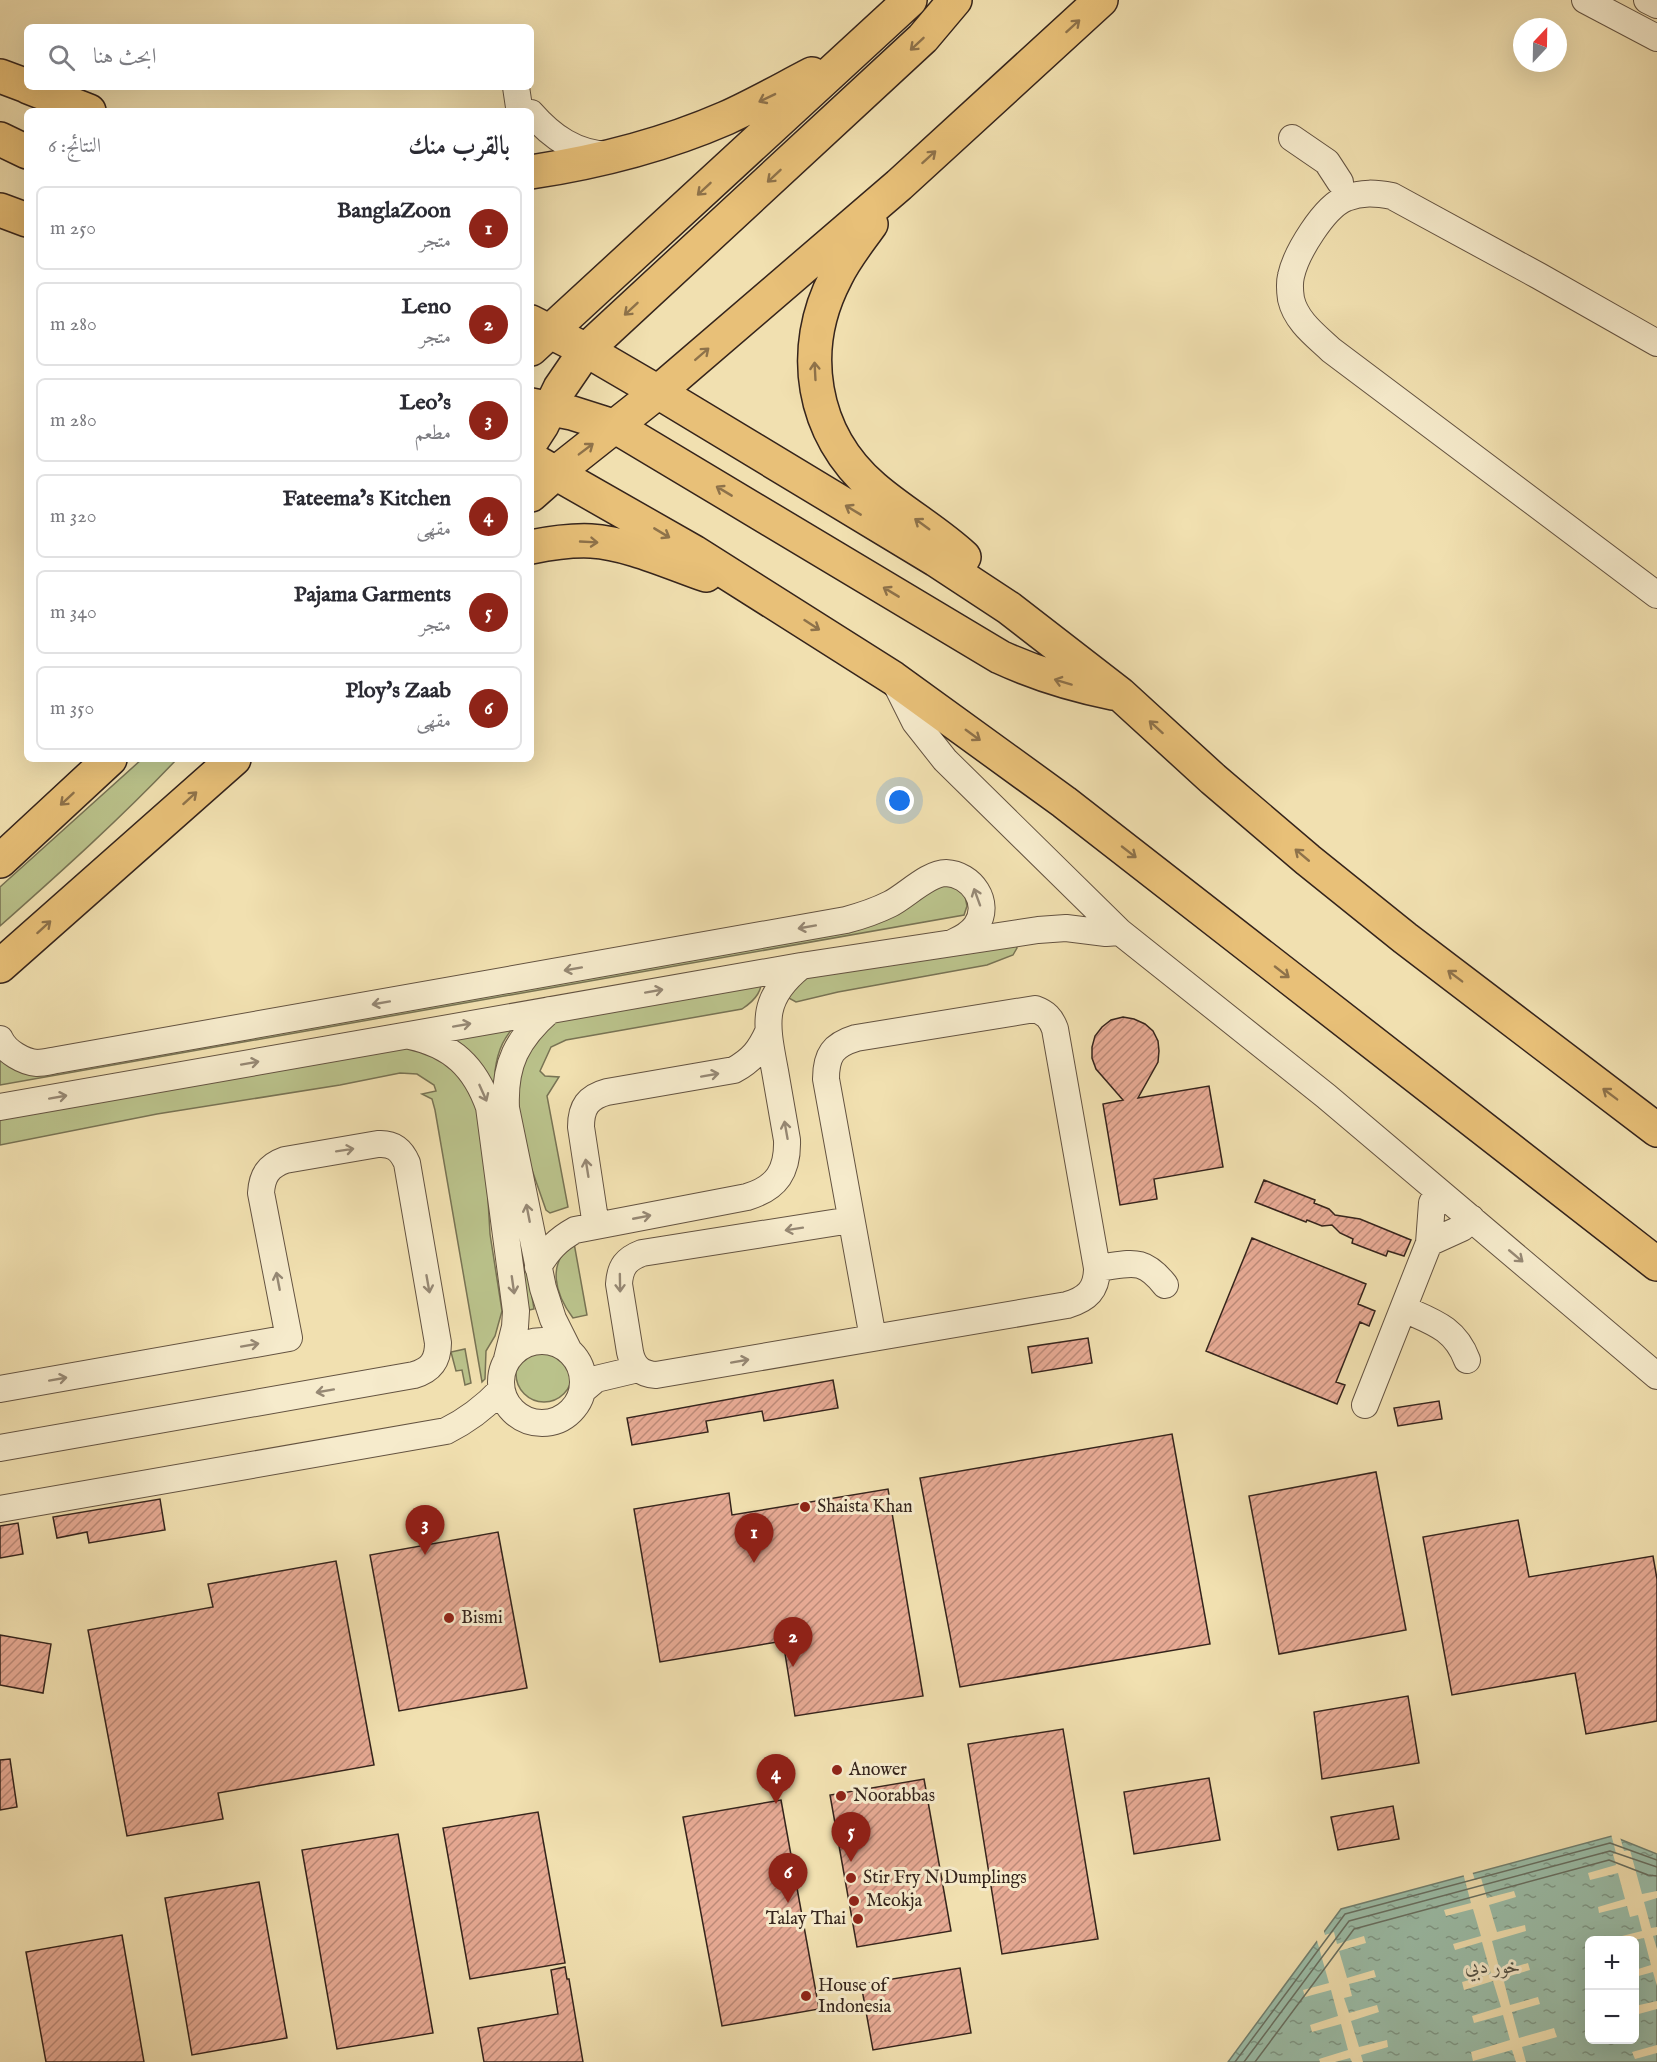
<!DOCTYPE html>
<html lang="ar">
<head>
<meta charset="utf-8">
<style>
	body { margin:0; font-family:"IM FELL English",Amiri,serif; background:#f2f2f3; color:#2b2b33; direction:rtl }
	.controls { position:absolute; right:18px; bottom:18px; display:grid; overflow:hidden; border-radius:9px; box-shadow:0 6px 24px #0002 }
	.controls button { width:54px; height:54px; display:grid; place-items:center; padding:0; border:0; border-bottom:2px solid #e1e1e2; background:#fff; color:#2b2b33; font:30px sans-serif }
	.compass { position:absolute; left:1513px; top:18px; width:54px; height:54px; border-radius:50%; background:#fff; box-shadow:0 6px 24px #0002; rotate:22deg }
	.you { position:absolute; left:900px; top:801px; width:21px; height:21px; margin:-15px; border:4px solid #fff; border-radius:50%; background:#1a73e8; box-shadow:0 0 0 9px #1a73e833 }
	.badge { display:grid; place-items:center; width:39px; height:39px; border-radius:50%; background:#8f2418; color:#fff; font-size:20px; font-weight:700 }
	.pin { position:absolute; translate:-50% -50px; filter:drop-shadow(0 2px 3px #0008) }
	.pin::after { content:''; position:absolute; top:32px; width:21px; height:18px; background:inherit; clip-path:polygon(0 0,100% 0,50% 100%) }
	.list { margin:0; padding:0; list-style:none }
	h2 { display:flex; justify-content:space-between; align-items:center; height:78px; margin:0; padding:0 24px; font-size:26px }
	h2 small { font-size:20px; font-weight:400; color:#7c7c81 }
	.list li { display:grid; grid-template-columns:39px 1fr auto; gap:18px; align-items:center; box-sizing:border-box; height:84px; margin:0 12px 12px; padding:0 12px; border:2px solid #e1e1e2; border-radius:9px }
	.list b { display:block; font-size:22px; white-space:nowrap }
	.list p { margin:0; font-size:20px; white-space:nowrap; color:#7c7c81 }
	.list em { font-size:20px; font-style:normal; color:#7c7c81 }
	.icon { flex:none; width:33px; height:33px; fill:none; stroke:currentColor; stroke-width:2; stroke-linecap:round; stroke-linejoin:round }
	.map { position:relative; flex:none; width:1657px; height:2062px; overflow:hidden; direction:ltr }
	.search { position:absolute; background:#fff; box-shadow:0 6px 24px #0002; left:24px; top:24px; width:510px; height:66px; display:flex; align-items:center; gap:15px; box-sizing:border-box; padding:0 21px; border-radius:9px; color:#7c7c81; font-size:22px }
	.panel { position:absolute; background:#fff; box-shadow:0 6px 24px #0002; left:24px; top:108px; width:510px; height:654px; border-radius:9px; direction:rtl }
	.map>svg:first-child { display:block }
</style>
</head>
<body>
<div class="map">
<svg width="1657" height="2062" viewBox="0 0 1657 2062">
	<defs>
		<pattern id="water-ripples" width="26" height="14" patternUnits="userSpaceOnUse" patternTransform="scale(1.5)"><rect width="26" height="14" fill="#9bbda8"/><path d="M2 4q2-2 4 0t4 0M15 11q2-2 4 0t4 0" fill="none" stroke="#7f9988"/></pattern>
		<pattern id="building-hatch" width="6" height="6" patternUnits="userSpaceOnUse" patternTransform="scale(1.5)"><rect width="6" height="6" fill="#e7aa94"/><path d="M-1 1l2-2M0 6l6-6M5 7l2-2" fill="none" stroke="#bc8a78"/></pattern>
	</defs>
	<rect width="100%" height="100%" fill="#f1e0b0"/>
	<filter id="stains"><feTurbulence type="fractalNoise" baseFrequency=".00333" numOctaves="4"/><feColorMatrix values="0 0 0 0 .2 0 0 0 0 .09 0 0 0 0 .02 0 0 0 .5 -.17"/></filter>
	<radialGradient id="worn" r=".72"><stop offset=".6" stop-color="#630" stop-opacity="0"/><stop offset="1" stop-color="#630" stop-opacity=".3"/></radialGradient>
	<!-- green -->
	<path fill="#bac28b" stroke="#787354" stroke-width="1.5" d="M142 759H177C121 818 61 872 0 926V887Z
		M943 878 965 896 967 906 964 915 0 1085V1059L848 922Z
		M1012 933 1017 948 1013 955 987 965 838 992 796 1002 785 996 791 979Z
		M763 973C762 991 757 999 742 1009L566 1040 551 1047 540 1071 545 1076 559 1077 547 1096 568 1207 550 1213 546 1210 524 1147 511 1089 545 1020Z
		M519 1020C504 1038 498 1048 495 1071L534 1309 529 1310 491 1090C481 1058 470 1048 441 1031Z
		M418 1042 472 1082 485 1147 490 1234 502 1311 495 1336 486 1351 485 1379 482 1382 435 1110 432 1099 422 1094 436 1091 434 1085 417 1074 400 1073 340 1085 157 1114 0 1145V1112Z
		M574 1243 587 1315 573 1318C555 1294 546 1263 574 1243Z
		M516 1374a28 28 0 1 1 56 0a28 28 0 1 1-56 0Z
		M465 1349 471 1383 465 1385 462 1370 456 1371 451 1352Z"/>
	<!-- water -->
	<path fill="url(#water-ripples)" stroke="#728070" stroke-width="1.5" fill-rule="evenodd" d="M1612 1836 1657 1854V2062H1228L1341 1909ZM1590 1940H1634V2040H1590Z"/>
	<!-- pier -->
	<path fill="#f1e0b0" d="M1611 1834 1620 1837 1624 1851 1630 1850 1642 1894 1657 1891V1898L1644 1902 1651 1928 1657 1927V1935L1653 1936 1657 1949V1986L1653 1972 1635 1977V1970L1651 1965 1644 1938 1634 1940H1615L1614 1938 1642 1931 1638 1915 1630 1917 1627 1906 1599 1913 1598 1907 1625 1899 1618 1873 1590 1880 1588 1873 1616 1865 1613 1854 1616 1853Z
		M1472 1871 1475 1880 1481 1878 1487 1898 1514 1891 1516 1897 1489 1905 1497 1932 1525 1925 1526 1931 1492 1941 1500 1971 1528 1963 1530 1970 1503 1978 1510 2005 1538 1997 1540 2004 1512 2012 1519 2038 1554 2028 1557 2037 1522 2047 1526 2062H1516L1512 2050 1473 2061 1471 2052 1510 2040 1503 2015 1474 2023 1472 2016 1501 2007 1493 1981 1464 1990 1462 1982 1491 1974 1482 1942 1455 1950 1453 1944 1481 1936 1473 1909 1446 1916 1444 1910 1471 1903 1463 1873Z
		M1323 1928 1325 1935 1334 1932 1337 1944 1364 1936 1366 1943 1339 1951 1347 1978 1374 1970 1376 1977 1349 1984 1352 1996 1344 1998 1349 2013 1377 2005 1379 2012 1351 2021 1359 2047 1387 2040 1388 2047 1361 2055 1363 2062H1352L1350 2058 1335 2062H1320L1319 2059 1348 2050 1341 2024 1312 2032 1310 2025 1338 2016 1331 1990 1305 1997 1303 1990 1329 1983 1316 1937Z
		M1657 2001V2009L1635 2015V2006Z
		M1657 2045V2053L1635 2059 1632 2052Z"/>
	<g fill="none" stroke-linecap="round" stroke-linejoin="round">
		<!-- shore -->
		<path stroke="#687062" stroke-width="1.5" d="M1235 2062 1345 1914 1610 1843 1657 1860
			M1244 2062 1349 1921 1610 1851 1657 1867
			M1255 2062 1354 1929 1609 1860 1648 1875 1657 1876"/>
	</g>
	<!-- building -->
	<path fill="url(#building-hatch)" stroke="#35241c" stroke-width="1.5" d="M1123 1017 1134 1019 1145 1024 1153 1031 1158 1041 1159 1051 1158 1062 1138 1098 1209 1086 1223 1167 1154 1179 1157 1199 1120 1205 1103 1104 1123 1100 1096 1069 1092 1058V1047L1095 1036 1102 1027 1111 1020Z
		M1264 1180 1315 1200 1314 1203 1329 1209 1335 1215 1360 1219 1411 1240 1404 1256 1388 1251 1386 1256 1352 1243 1353 1239 1340 1233 1332 1225 1322 1226 1307 1220 1306 1222 1255 1202Z
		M1252 1238 1366 1284 1358 1304 1375 1311 1369 1326 1360 1322 1336 1382 1345 1385 1337 1404 1206 1351Z
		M1088 1338 1092 1363 1032 1373 1028 1347Z
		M833 1380 838 1408 764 1421 762 1411 706 1421 708 1432 632 1445 627 1418Z
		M1439 1401 1442 1419 1398 1426 1394 1408Z
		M1172 1434 1210 1644 960 1687 920 1478Z
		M1376 1472 1406 1630 1279 1654 1249 1496Z
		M888 1489 923 1696 795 1716 783 1641 660 1662 634 1509 729 1493 732 1515Z
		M160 1499 165 1530 89 1543 87 1532 57 1538 53 1517Z
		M1518 1520 1529 1577 1653 1556 1657 1579V1721L1586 1734 1575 1673 1452 1695 1423 1537Z
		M18 1523 23 1554 0 1558V1526Z
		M498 1532 527 1688 399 1711 370 1555Z
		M336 1561 374 1765 218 1793 223 1819 127 1836 88 1630 213 1607 208 1584Z
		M0 1635 51 1644 43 1693 0 1685Z
		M1408 1696 1419 1763 1322 1779 1314 1712Z
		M1063 1729 1098 1939 1002 1954 968 1744Z
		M10 1759 17 1807 0 1810V1760Z
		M1209 1778 1220 1840 1134 1854 1124 1792Z
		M924 1779 951 1931 857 1947 830 1795Z
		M781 1800 819 2009 722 2026 683 1817Z
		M1393 1806 1399 1839 1338 1850 1331 1817Z
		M538 1812 565 1963 470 1979 443 1828Z
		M398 1834 433 2033 337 2049 302 1850Z
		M259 1882 287 2038 192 2055 165 1898Z
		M122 1935 144 2062H46L26 1952Z
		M565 1967 567 1979H569L583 2062H484L478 2028 558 2014 551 1970Z
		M960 1968 971 2033 873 2050 861 1984Z"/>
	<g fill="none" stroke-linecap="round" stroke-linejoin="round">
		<defs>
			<path id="minor" d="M1585 0 1657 38
				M1647 0 1657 5
				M516 87 519 107
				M531 113C552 137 576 154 609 155
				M1292 138 1327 162 1340 182
				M1657 343 1539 276 1392 196C1376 193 1362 192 1346 198 1324 207 1296 253 1291 276 1289 284 1290 292 1291 299 1296 321 1315 335 1331 350L1657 595
				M893 678 915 722 945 760 1120 932 1326 1096 1657 1376
				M1035 1009C1046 1013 1051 1018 1055 1029L1097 1268C1097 1290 1087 1299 1067 1305L873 1338 826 1079C826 1055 833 1045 856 1038Z
				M550 1010C517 1039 504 1064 506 1108L543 1288 553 1319 568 1349
				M410 1036C452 1045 475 1067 489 1107L516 1311 515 1327 507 1359
				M0 1039C6 1052 24 1062 37 1063 44 1063 51 1061 57 1060L846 920C861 916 876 911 890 904 906 896 928 873 946 873 971 874 992 902 976 926 970 934 963 938 954 942
				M0 1107 801 966 1038 930 1066 928 1106 933 1120 932
				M851 1220 642 1253C626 1259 620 1267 619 1284L630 1352C633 1367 641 1374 656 1375L873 1338
				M596 1226 581 1127C581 1107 588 1097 607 1092L734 1070C752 1060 760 1050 768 1032
				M1429 1243 1462 1228 1471 1218
				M538 1267C548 1250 557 1240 575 1230L747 1197C777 1188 788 1171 787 1140 783 1117 779 1094 775 1071 766 1023 760 999 801 966
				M1097 1268C1131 1264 1142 1256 1165 1285
				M1404 1309C1433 1322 1455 1328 1467 1360
				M501 1382a41 41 0 1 1 82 0a41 41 0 1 1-82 0Z
				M0 1389 289 1338 261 1193C262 1176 268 1166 285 1160L378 1144C393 1143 401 1149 407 1163L438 1343C438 1361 431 1370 414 1375L0 1448
				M583 1390 596 1379 638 1369
				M1365 1405 1429 1243 1432 1203 1438 1191
				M0 1509 446 1431C468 1420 484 1408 501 1390"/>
			<path id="major" d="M0 76 27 86
				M28 87 89 111
				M0 139 27 152
				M531 172C597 162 664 145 726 118 755 105 783 89 812 74
				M0 210 27 220
				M871 224C859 241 845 258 836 277 798 349 811 434 874 488 903 513 936 531 964 557
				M531 322 586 350 658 392 936 560 1009 608 1120 694 1213 779 1308 860 1405 938 1657 1130
				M531 349 910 0
				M531 405 572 413 616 427 1000 657C1037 674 1073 685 1113 693
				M531 442 542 425 560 388 586 350 923 38 955 0
				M531 459 694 552 893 678 1064 802 1657 1264
				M531 495 557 472 658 392 899 185 1101 0
				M531 547C551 543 570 540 591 541 628 543 671 563 706 575
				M0 861 110 759
				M0 966 234 759"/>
		</defs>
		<!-- minor casing -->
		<use href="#minor" stroke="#645341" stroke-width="28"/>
		<!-- major casing -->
		<use href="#major" stroke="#35241c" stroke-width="36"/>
		<!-- minor -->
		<use href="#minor" stroke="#f6ebcc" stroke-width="26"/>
		<!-- major -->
		<use href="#major" stroke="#e8c078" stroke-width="33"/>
	</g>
	<!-- one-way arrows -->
	<defs><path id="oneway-shaft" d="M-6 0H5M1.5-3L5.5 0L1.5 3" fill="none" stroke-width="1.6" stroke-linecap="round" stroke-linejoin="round" transform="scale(1.5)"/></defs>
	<g stroke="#8e724a">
		<use href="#oneway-shaft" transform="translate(1073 26) rotate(-42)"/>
		<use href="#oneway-shaft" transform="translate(917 44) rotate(137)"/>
		<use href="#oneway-shaft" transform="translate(767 98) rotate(154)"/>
		<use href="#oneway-shaft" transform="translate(929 157) rotate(-42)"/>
		<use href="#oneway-shaft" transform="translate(774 176) rotate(137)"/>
		<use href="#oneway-shaft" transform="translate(704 189) rotate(137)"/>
		<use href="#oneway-shaft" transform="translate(631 309) rotate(137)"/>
		<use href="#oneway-shaft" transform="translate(702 354) rotate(-41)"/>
		<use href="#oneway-shaft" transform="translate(815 371) rotate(-93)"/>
		<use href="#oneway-shaft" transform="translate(586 449) rotate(-37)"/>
		<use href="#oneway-shaft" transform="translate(724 491) rotate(-149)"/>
		<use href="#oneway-shaft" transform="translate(853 510) rotate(-149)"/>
		<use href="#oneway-shaft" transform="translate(922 524) rotate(-144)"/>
		<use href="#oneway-shaft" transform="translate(662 533) rotate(31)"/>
		<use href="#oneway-shaft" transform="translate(589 542) rotate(3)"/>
		<use href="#oneway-shaft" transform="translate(891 592) rotate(-149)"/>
		<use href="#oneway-shaft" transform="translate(812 625) rotate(33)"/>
		<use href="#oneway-shaft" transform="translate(1063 682) rotate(-163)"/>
		<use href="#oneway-shaft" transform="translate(1156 727) rotate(-138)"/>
		<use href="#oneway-shaft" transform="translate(973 735) rotate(36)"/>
		<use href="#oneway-shaft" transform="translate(190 798) rotate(-42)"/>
		<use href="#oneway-shaft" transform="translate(67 799) rotate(137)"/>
		<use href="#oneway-shaft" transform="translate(1129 852) rotate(38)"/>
		<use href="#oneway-shaft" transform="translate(1302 855) rotate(-140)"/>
		<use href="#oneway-shaft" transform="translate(44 927) rotate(-42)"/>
		<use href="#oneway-shaft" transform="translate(1282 972) rotate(38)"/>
		<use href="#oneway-shaft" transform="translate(1455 976) rotate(-143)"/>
		<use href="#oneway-shaft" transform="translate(1610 1094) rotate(-143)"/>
	</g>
	<g stroke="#968874">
		<use href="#oneway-shaft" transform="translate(977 897) rotate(-110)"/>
		<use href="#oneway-shaft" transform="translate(807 927) rotate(170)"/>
		<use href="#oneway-shaft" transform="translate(573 969) rotate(170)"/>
		<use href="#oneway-shaft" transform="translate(654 991) rotate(-10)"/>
		<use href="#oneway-shaft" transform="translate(381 1003) rotate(170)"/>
		<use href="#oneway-shaft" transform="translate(462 1025) rotate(-10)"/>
		<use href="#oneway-shaft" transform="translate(250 1063) rotate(-10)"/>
		<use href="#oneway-shaft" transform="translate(710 1075) rotate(-10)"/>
		<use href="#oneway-shaft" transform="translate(483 1093) rotate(66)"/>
		<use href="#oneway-shaft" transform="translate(58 1097) rotate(-10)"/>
		<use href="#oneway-shaft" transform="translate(786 1130) rotate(-100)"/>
		<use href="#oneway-shaft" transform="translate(345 1150) rotate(-9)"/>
		<use href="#oneway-shaft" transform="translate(587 1168) rotate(-99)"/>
		<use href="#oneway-shaft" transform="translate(528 1213) rotate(-101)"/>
		<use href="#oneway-shaft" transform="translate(642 1217) rotate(-11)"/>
		<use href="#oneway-shaft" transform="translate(794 1229) rotate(171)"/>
		<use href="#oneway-shaft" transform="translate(1516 1256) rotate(40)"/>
		<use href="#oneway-shaft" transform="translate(278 1281) rotate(-101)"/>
		<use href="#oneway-shaft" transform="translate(620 1283) rotate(89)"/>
		<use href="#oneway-shaft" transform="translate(428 1284) rotate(80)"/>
		<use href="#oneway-shaft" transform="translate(513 1285) rotate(82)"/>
		<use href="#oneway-shaft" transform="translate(250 1345) rotate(-10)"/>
		<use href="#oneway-shaft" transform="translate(740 1361) rotate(-10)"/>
		<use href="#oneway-shaft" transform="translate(58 1379) rotate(-10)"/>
		<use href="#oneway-shaft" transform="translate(325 1391) rotate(170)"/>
	</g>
	<!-- markers -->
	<g fill="#8f2418" stroke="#f6ebcc" stroke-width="2">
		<circle cx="805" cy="1507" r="6"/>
		<circle cx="449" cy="1618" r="6"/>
		<circle cx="837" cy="1770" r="6"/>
		<circle cx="841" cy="1796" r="6"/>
		<circle cx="851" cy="1878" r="6"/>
		<circle cx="854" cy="1901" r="6"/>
		<circle cx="858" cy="1919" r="6"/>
		<circle cx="806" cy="1996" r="6"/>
	</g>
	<g text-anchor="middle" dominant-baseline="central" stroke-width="6" stroke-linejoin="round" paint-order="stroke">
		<!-- poi labels -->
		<g font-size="18" fill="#35241c" stroke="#f6ebcc" text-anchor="start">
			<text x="817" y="1507">Shaista Khan</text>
			<text x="461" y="1618">Bismi</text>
			<text x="849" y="1770">Anower</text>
			<text x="853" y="1796">Noorabbas</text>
			<text x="863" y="1878">Stir Fry N Dumplings</text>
			<text x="866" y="1901">Meokja</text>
			<text x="846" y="1919" text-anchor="end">Talay Thai</text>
			<text x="818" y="1986">House of<tspan x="818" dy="21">Indonesia</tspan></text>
		</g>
		<!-- water labels -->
		<g font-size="20" font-style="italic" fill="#545246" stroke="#f6ebcc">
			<text x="1493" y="1967">خور دبي</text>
		</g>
	</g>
	<rect width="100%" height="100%" filter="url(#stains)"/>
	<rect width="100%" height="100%" fill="url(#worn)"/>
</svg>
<div class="controls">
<button>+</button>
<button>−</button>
</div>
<svg class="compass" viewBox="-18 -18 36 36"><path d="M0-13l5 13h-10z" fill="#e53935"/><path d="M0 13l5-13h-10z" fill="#7c7c81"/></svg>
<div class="you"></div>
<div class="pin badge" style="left:754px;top:1563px">1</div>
<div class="pin badge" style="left:793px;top:1667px">2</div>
<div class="pin badge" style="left:425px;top:1555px">3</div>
<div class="pin badge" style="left:776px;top:1804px">4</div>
<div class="pin badge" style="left:851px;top:1862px">5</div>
<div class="pin badge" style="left:788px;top:1903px">6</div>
<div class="search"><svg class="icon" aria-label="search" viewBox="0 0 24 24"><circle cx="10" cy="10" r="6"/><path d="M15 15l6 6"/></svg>ابحث هنا</div>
<section class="panel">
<h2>بالقرب منك<small>النتائج: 6</small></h2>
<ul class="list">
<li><span class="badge">1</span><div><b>BanglaZoon</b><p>متجر</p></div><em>250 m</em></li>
<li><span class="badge">2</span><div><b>Leno</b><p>متجر</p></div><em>280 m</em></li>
<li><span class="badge">3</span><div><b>Leo's</b><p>مطعم</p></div><em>280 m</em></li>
<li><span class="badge">4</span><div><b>Fateema’s Kitchen</b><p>مقهى</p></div><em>320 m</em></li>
<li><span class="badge">5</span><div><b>Pajama Garments</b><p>متجر</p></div><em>340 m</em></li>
<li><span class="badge">6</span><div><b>Ploy's Zaab</b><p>مقهى</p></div><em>350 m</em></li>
</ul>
</section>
</div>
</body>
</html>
